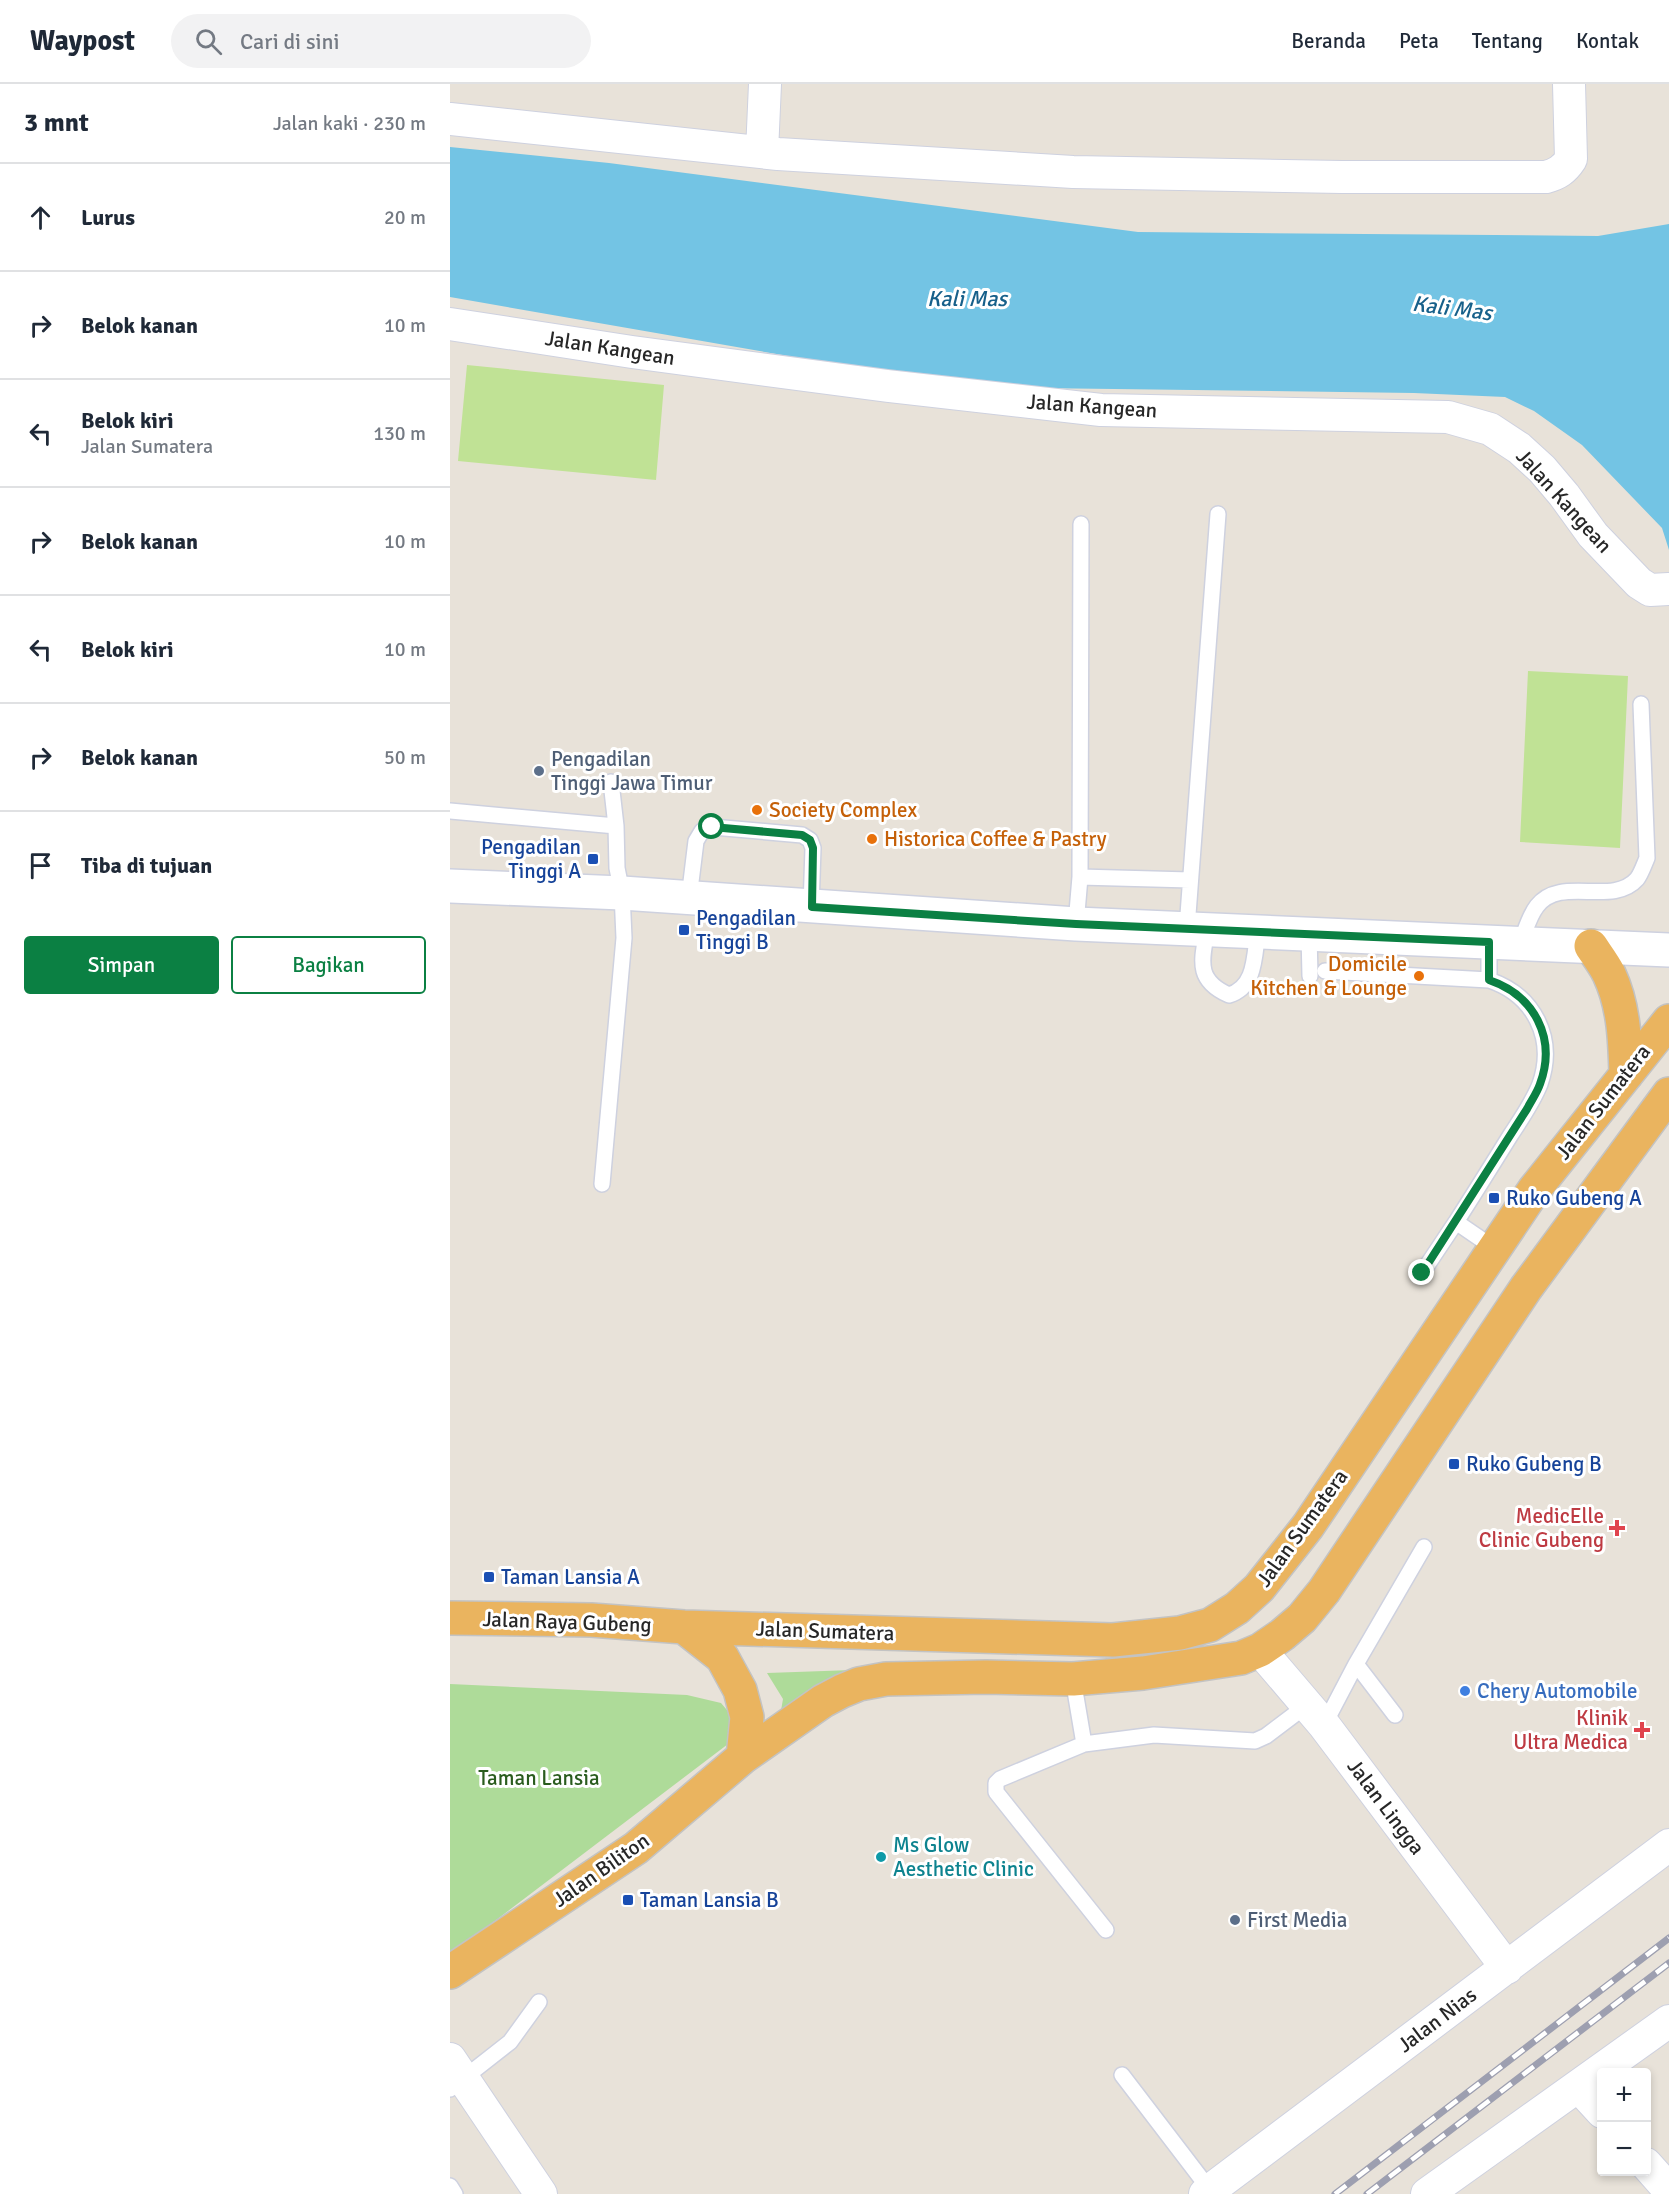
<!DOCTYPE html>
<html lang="id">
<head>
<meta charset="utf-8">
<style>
	body { margin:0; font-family:Signika,sans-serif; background:#f2f2f3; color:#1f2937 }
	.controls { position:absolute; right:18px; bottom:18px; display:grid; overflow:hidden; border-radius:6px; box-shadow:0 3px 9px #0003 }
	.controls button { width:54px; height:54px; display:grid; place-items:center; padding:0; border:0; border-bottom:2px solid #e0e1e3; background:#fff; color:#1f2937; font:30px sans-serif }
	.stop { position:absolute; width:18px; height:18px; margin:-14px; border:4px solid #0b8043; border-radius:50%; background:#fff }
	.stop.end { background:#0b8043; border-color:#fff; box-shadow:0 2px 6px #0008 }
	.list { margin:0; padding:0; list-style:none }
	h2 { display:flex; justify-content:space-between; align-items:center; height:78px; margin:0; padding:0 24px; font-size:26px }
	h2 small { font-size:20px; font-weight:400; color:#747a83 }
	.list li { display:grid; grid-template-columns:39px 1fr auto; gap:18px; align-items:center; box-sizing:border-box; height:108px; padding:0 24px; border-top:2px solid #e0e1e3 }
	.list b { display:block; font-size:22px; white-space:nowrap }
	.list p { margin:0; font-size:20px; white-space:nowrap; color:#747a83 }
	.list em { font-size:20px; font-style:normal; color:#747a83 }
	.actions { display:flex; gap:12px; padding:18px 24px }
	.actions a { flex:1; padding:14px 0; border:2px solid #0b8043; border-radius:6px; text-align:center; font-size:21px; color:#0b8043 }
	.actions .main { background:#0b8043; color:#fff }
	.icon { flex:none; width:33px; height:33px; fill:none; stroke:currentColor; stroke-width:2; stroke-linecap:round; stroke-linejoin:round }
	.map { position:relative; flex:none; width:1219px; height:2110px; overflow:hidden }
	header { display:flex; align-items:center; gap:36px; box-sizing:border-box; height:84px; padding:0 30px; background:#fff; border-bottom:2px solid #e0e1e3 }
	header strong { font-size:28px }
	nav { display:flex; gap:33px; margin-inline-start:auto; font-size:21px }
	.search { width:420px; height:54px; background:#f2f2f3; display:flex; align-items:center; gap:15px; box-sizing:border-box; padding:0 21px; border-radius:33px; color:#747a83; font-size:22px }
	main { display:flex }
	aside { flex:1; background:#fff }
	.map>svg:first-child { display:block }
</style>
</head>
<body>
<header>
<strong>Waypost</strong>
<div class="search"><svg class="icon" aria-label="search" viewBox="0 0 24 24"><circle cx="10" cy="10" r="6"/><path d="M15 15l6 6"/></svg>Cari di sini</div>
<nav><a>Beranda</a><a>Peta</a><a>Tentang</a><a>Kontak</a></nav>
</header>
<main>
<aside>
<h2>3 mnt<small>Jalan kaki · 230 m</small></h2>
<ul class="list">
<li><svg class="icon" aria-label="ahead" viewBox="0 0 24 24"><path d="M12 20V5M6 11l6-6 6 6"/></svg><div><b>Lurus</b></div><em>20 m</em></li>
<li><svg class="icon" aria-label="right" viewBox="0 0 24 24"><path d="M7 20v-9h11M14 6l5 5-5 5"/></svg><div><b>Belok kanan</b></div><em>10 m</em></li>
<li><svg class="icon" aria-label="left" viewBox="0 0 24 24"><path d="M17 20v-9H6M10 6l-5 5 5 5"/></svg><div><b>Belok kiri</b><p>Jalan Sumatera</p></div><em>130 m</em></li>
<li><svg class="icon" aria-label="right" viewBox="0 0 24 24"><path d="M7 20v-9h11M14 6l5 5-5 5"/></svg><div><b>Belok kanan</b></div><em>10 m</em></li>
<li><svg class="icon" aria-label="left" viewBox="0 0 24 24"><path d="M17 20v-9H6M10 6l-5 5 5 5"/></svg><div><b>Belok kiri</b></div><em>10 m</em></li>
<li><svg class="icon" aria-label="right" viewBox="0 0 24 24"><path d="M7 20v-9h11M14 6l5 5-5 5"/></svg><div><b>Belok kanan</b></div><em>50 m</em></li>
<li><svg class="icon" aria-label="arrive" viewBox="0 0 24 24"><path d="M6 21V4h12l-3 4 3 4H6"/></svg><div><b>Tiba di tujuan</b></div></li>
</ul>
<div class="actions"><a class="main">Simpan</a><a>Bagikan</a></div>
</aside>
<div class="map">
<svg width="1219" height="2110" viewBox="0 0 1219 2110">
	<rect width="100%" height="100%" fill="#e8e2d9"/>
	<!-- green -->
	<path fill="#aedb99" d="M403 1586 329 1638 333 1615 317 1589Z
		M0 1600 237 1611 271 1619 287 1638 282 1657 0 1871Z"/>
	<!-- pitch -->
	<path fill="#c0e295" d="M17 281 214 301 206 396 8 377Z
		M1078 587 1178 592 1170 764 1070 758Z"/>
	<!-- water -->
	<path fill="#73c4e4" d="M0 63 159 79 688 148 1148 152 1219 140V466L1212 444 1132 361 1084 327 1055 313 964 309 515 303 0 213Z"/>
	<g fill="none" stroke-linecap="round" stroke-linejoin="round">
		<defs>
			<path id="service" d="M161 698 166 742
				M0 727 166 742 167 784 172 809 174 854 152 1100
				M630 793 740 796
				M239 814 246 757 252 747 263 743 352 751 360 756 363 764 361 823
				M626 840 630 793 631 440
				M737 844 768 430
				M757 846C752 876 745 896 779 911 806 903 804 872 808 847
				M859 850 860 892
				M1039 858V896
				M1070 860C1075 848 1079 832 1087 822 1111 791 1162 823 1187 795 1191 790 1194 781 1197 774L1191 620
				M875 887 1039 896C1084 911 1106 954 1090 1000 1083 1018 1071 1035 1060 1052 1042 1081 1024 1110 1006 1138L1044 1164
				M972 1189 1006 1138
				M623 1595 634 1660
				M945 1631 906 1580 974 1463
				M874 1641 906 1580
				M656 1846 546 1708V1699L550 1695 634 1660 704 1651 805 1657 816 1652 857 1621
				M672 1991 760 2106
				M0 2005 60 1958 89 1918
				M0 2102 5 2110"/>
			<path id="minor" d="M0 35 328 70 623 88 892 93H1096C1107 90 1114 86 1121 75L1119 0
				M312 68 315 0
				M0 240 182 268 438 302 651 326 998 333 1040 345 1069 364 1092 385 1114 411 1143 451 1189 499 1200 506 1219 505
				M810 1566 874 1641 1057 1884
				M0 1975 91 2110
				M1129 2003 1152 2028
				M1196 2080 1219 2106
				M755 2110 1219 1761
				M977 2110 1219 1937"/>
			<path id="tertiary" d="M0 802 172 809 626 840 1219 866"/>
			<path id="trunk" d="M1141 862C1147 871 1154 880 1159 890 1174 922 1175 956 1176 991
				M0 1534 141 1536 234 1543 663 1556 730 1549 760 1541 787 1524 809 1504 858 1442 1084 1106 1219 937
				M234 1543 272 1573 290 1606 297 1633 293 1673
				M0 1888 186 1764 293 1673 373 1617 392 1607 409 1600 436 1595 536 1593 623 1595 693 1589 791 1574 810 1566 832 1551 852 1534 874 1507 1076 1204 1219 1010"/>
		</defs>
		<!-- service casing -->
		<use href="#service" stroke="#ced1df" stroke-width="18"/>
		<!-- minor casing -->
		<use href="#minor" stroke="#ced1df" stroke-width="34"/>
		<!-- tertiary casing -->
		<use href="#tertiary" stroke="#ced1df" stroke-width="36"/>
		<!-- trunk casing -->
		<use href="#trunk" stroke="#c3c3c3" stroke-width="36"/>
		<!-- service -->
		<use href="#service" stroke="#fff" stroke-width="15"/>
		<!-- minor -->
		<use href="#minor" stroke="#fff" stroke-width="32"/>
		<!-- tertiary -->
		<use href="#tertiary" stroke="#fff" stroke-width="33"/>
		<!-- trunk -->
		<use href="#trunk" stroke="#eab45f" stroke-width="33"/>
		<defs>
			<path id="rail" d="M885 2110 1219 1854
				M917 2110 1219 1879"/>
		</defs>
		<!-- rail casing -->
		<use href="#rail" stroke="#9d9fb0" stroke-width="7"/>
		<!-- rail -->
		<use href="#rail" stroke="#fff" stroke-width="4.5" stroke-dasharray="14" stroke-linecap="butt"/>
	</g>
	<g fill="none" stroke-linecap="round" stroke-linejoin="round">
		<!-- route -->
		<path stroke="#0b8043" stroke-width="8" d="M262 743 352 751 360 756 363 764 362 823 626 840 1039 858V896C1084 911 1107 954 1090 1000 1087 1009 1081 1017 1077 1025L972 1189"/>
	</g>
	<!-- markers -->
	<g fill="#5c6f8a" stroke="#fff" stroke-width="2">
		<circle cx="89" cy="687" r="6"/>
		<circle cx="785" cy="1836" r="6"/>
	</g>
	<g fill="#e8710a" stroke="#fff" stroke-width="2">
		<circle cx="307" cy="726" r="6"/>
		<circle cx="422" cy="755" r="6"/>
		<circle cx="969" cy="892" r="6"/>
	</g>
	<g fill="#1a4fb4" stroke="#fff" stroke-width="2">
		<rect x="137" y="769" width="12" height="12" rx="3"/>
		<rect x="228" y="840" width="12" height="12" rx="3"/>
		<rect x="1038" y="1108" width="12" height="12" rx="3"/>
		<rect x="998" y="1374" width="12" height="12" rx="3"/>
		<rect x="33" y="1487" width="12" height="12" rx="3"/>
		<rect x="172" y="1810" width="12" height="12" rx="3"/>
	</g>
	<g fill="#e0444e" stroke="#fff" stroke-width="2">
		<path d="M1164 1435h6v6h6v6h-6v6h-6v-6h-6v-6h6z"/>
		<path d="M1189 1637h6v6h6v6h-6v6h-6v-6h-6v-6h6z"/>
	</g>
	<circle fill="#3f7fe0" stroke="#fff" stroke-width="2" cx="1015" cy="1607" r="6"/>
	<circle fill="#0f9aa8" stroke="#fff" stroke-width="2" cx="431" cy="1773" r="6"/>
	<g text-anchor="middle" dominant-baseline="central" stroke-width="6" stroke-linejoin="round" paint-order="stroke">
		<!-- street labels -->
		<g font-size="21" fill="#272727" stroke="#fff">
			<text transform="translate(160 264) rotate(9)">Jalan Kangean</text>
			<text transform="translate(642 322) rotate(4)">Jalan Kangean</text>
			<text transform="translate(1114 417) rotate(48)">Jalan Kangean</text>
			<text transform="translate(1153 1018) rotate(-52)">Jalan Sumatera</text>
			<text transform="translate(852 1444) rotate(-54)">Jalan Sumatera</text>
			<text transform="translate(117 1538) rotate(2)">Jalan Raya Gubeng</text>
			<text transform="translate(375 1547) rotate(2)">Jalan Sumatera</text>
			<text transform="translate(936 1723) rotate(53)">Jalan Lingga</text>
			<text transform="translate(151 1786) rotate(-35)">Jalan Biliton</text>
			<text transform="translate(987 1936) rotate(-37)">Jalan Nias</text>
		</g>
		<!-- service labels -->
		<g font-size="21" fill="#4e5e75" stroke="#fff" text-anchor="start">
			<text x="101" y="675">Pengadilan<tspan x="101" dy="24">Tinggi Jawa Timur</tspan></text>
			<text x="797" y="1836">First Media</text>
		</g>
		<!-- food labels -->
		<g font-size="21" fill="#c56008" stroke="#fff" text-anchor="start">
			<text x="319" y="726">Society Complex</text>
			<text x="434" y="755">Historica Coffee &amp; Pastry</text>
			<text x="957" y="880" text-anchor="end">Domicile<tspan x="957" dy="24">Kitchen &amp; Lounge</tspan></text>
		</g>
		<!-- transit labels -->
		<g font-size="21" fill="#164399" stroke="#fff" text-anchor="start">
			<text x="131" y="763" text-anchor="end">Pengadilan<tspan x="131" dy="24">Tinggi A</tspan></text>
			<text x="246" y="834">Pengadilan<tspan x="246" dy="24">Tinggi B</tspan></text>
			<text x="1056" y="1114">Ruko Gubeng A</text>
			<text x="1016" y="1380">Ruko Gubeng B</text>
			<text x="51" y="1493">Taman Lansia A</text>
			<text x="190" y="1816">Taman Lansia B</text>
		</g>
		<!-- health labels -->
		<g font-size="21" fill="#be3a42" stroke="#fff" text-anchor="end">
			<text x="1154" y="1432">MedicElle<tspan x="1154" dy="24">Clinic Gubeng</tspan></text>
			<text x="1178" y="1634">Klinik<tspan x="1178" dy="24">Ultra Medica</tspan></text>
		</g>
		<!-- shop labels -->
		<g font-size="21" fill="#366cbe" stroke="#fff" text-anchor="start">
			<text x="1027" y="1607">Chery Automobile</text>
		</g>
		<!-- park labels -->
		<g font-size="21" fill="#2a5c1e" stroke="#fff">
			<text x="89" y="1694">Taman Lansia</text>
		</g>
		<!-- culture labels -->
		<g font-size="21" fill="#0d838f" stroke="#fff" text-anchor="start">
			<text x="443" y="1761">Ms Glow<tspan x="443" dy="24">Aesthetic Clinic</tspan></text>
		</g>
		<!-- water labels -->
		<g font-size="22" font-style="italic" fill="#17608a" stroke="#fff">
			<text x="517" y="214">Kali Mas</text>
			<text transform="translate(1002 224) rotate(7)">Kali Mas</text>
		</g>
	</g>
</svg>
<div class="controls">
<button>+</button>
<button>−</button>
</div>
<div class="stop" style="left:262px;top:743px"></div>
<div class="stop end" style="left:972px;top:1189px"></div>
</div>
</main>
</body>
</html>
